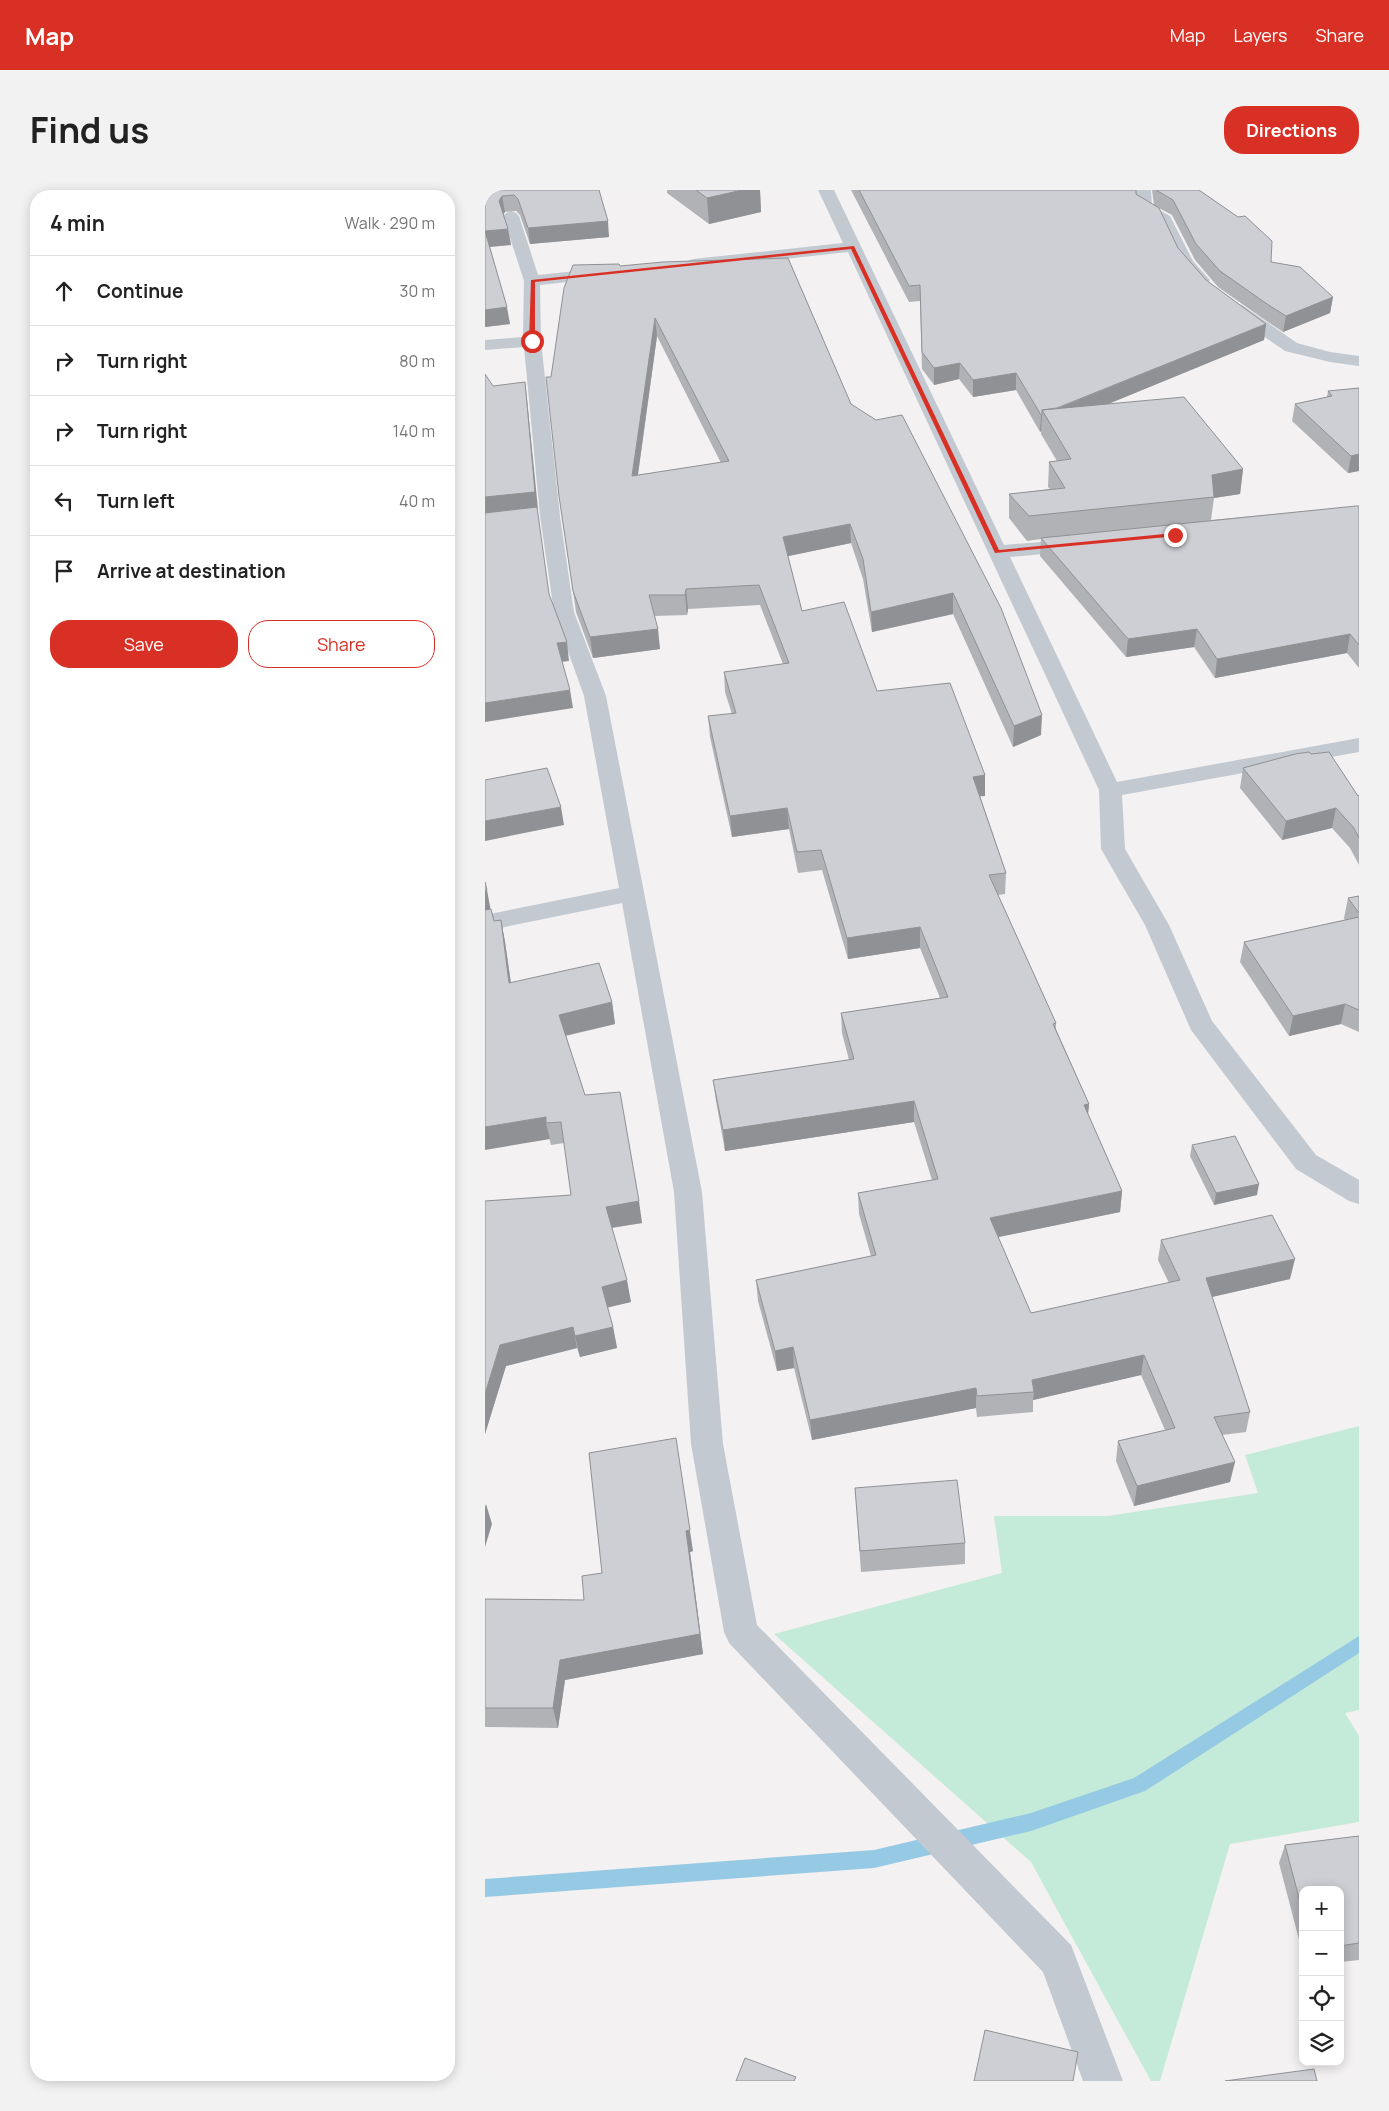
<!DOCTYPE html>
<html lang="en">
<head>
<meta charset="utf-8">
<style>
	body { margin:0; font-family:Manrope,sans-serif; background:#f2f2f2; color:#222 }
	.controls { position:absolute; right:15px; bottom:15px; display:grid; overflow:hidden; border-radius:10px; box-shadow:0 2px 12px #0003 }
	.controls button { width:45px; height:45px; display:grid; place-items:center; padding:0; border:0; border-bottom:1px solid #e0e0e0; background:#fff; color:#222; font:25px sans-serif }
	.stop { position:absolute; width:15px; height:15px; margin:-11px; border:4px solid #d93025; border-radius:50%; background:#fff }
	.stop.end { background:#d93025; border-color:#fff; box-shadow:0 1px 5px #0008 }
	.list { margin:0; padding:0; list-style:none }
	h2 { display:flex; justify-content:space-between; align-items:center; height:65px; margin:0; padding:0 20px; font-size:21px }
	h2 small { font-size:16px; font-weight:400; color:#767676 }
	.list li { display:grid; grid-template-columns:32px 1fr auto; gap:15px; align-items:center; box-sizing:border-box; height:70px; padding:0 20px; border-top:1px solid #e0e0e0 }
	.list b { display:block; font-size:19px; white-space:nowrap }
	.list em { font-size:16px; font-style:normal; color:#767676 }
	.actions { display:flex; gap:10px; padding:15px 20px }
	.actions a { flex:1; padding:11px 0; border:1px solid #d93025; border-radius:20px; text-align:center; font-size:18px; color:#d93025 }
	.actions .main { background:#d93025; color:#fff }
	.icon { flex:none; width:28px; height:28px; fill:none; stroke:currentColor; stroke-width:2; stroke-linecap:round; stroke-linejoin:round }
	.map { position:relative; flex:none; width:874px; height:1891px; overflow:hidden; border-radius:20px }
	header { display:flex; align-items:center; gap:30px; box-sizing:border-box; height:70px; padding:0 25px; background:#d93025; color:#fff }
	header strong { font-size:24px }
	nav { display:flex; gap:28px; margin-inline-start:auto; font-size:18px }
	.intro { display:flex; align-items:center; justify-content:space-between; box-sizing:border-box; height:120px; padding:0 30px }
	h1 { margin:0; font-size:35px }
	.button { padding:12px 22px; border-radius:20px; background:#d93025; color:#fff; font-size:18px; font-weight:700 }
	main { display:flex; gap:30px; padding:0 30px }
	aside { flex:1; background:#fff; border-radius:20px; box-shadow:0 2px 12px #0003 }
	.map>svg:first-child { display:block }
</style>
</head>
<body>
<header>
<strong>Map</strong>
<nav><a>Map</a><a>Layers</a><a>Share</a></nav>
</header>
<div class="intro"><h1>Find us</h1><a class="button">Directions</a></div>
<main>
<aside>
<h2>4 min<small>Walk · 290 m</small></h2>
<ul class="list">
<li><svg class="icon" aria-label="ahead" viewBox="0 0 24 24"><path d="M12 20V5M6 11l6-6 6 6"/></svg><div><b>Continue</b></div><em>30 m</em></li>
<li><svg class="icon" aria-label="right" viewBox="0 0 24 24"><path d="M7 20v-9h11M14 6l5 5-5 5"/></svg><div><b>Turn right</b></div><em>80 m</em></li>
<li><svg class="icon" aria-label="right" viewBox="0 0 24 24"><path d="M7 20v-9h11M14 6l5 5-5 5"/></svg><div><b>Turn right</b></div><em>140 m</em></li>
<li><svg class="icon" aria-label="left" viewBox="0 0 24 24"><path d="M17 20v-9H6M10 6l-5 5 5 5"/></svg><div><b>Turn left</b></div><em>40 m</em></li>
<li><svg class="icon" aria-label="arrive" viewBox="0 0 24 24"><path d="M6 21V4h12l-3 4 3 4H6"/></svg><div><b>Arrive at destination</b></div></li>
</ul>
<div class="actions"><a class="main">Save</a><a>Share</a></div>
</aside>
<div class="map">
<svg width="874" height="1891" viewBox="0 0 874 1891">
	<rect width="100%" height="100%" fill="#f3f1f1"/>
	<!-- green -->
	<path fill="#c4ebd9" d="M874 1236V1520L860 1523 874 1546V1632L745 1654 675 1891H666L546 1672 289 1444 517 1383 509 1326H623L773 1303 760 1265Z"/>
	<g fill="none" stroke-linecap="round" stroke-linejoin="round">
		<!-- stream -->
		<path fill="#96c9e3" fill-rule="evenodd" d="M874 1446V1463L660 1601 546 1641 389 1678 0 1707V1689L389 1660 546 1623 649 1588Z"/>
		<!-- minor -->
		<path fill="#c3c9d1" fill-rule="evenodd" d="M333 0H349L519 355 592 349 599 351 602 355 599 359 592 361 525 367 632 592 874 548V562L637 605 640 659 684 735 727 831 831 965 874 990V1014L864 1011 811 979 706 840 660 735 616 659 614 600 363 62 208 79 202 77 200 74 202 71 208 69 358 53Z
			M650 0H666L667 16 685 26 708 71 725 90 723 93H711L693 73 674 32 654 21 651 18Z
			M26 21 31 23 34 26 53 85 120 78 126 80 128 83 126 86 120 88 55 95 56 151 75 326 89 422 121 506 217 1002 238 1254 272 1435 586 1755 638 1891H598L558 1782 244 1453 239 1442 206 1254 189 1002 137 713 0 741V725L134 698 99 506 69 422 55 326 39 157 0 160V150L38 147 39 91 18 26 21 23Z
			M751 114 757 115 812 153 845 162 874 166V176L845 172 800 161 745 123 743 119 745 115Z"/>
	</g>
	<!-- wall -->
	<path fill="#b1b2b6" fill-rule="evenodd" d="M0 0H114L124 47 45 54 35 25 31 21 20 22 18 24 23 39 26 55 5 57 25 134 0 137Z
		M182 0H275L276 22 224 34 182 3Z
		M366 0H651V4L669 15 667 0H714L786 72 848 107 845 123 798 142 780 130 733 97 710 70 687 25 670 16 693 58 721 90 781 134 779 150 623 214 758 279 755 304 729 308 726 330 874 316V478L862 463 730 488 709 457 641 467 555 366 556 349 542 351 524 328V304L565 299 563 297 564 272 572 271 556 244V241L555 242 531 200 488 207 474 189 449 195 437 179 435 111 424 112Z
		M135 76 366 214 556 545 528 557 468 424 387 442 378 389 366 353 303 366 317 421 392 501 500 585V606H495L521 683 520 704 513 705 571 833V839L604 914 603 924 637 1001 635 1022 513 1047 546 1123 684 1093 673 1070 676 1050 805 1089 727 1107 765 1222 761 1242 737 1245 745 1292 649 1316 631 1271 633 1251 680 1240 656 1185 548 1210V1222L492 1227 491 1218 327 1250 309 1178 292 1181 273 1111 271 1090 386 1066 374 1024 373 1003 447 990 429 932 240 961 231 911 228 890 364 870 357 843 356 823 455 808 435 758 363 769 337 680 313 683 304 639 247 647 225 547 223 526 247 524 240 502 239 482 298 474 275 415 203 419 202 425 169 426 175 459 108 468 91 422 74 306 66 187ZM172 146 236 273 153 285Z
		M874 198V281L863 283 807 231 810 214 842 207 843 201Z
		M826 564 873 606 874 605V675L865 658 847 638 797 650 755 598 758 578Z
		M874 706V842L856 834 804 846 755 772 759 752 860 730 859 728 863 708Z
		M6 719 9 731 16 730 20 752 26 793 127 812 130 834 81 846 100 905 157 1033 127 1038 146 1112 122 1117 128 1137 132 1158 95 1167 92 1158 21 1176 0 1244V1011L86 1005 79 953 66 955Z
		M707 955 772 1005 729 1015 705 966Z
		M104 1263 208 1361 205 1362 218 1464 80 1490 73 1538 0 1537V1409L99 1410 117 1383Z
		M370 1298 480 1353V1374L376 1382Z
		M874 1646V1770L855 1772V1700H818V1765L794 1673 800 1655Z"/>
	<!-- shaded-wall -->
	<path fill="#909194" d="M257 0H275L276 22 224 34 222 8Z
		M17 6 20 22 16 27 14 11Z
		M123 31 124 47 45 54 43 38Z
		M23 39 26 55 3 57 0 41Z
		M848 107 845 123 798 142 801 126Z
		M22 117 25 134 0 137V120Z
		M170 128 172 146 150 305 147 286Z
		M781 134 779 150 567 237 559 224Z
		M475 173 474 189 449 195V178Z
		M531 183V200L488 207V190Z
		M40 192 42 209 53 319 0 325V307Z
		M556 225H557L556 241 555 242Z
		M874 264V281L863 283 866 266Z
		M758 279 755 304 729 308 727 285Z
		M365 334 366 353 299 367 298 347Z
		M201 399 203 419 202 425 200 405Z
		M468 403V424L387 442 386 422Z
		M173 439 175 459 108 468 105 447Z
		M712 439 709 457 641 467 643 449Z
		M865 444 862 463 730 488 732 469Z
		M82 452 84 471 75 472 72 453Z
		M85 500 88 518 0 532V513Z
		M557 525 556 545 528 557 529 536Z
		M500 585V606L487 607 488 587Z
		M76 617 79 635 0 651V631Z
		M302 618 304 639 247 647 245 626Z
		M851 618 847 638 797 650 801 631Z
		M2 700 6 722 0 723V701Z
		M16 730 20 752 29 815 24 793Z
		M435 737V758L363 769 362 748Z
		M127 812 130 834 78 846 74 825Z
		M860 814 856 834 804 846 808 826Z
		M429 911V932L240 961 238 940Z
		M604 914 602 935 599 915Z
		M61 927V933L65 949 0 960V937Z
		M774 994 772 1005 729 1015 731 1003Z
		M637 1001 635 1022 504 1049 505 1028Z
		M154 1011 157 1033 124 1038 121 1017Z
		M810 1069 805 1089 718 1109 721 1088Z
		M142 1090 146 1112 121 1118 117 1097Z
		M88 1137 92 1158 21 1176 0 1244V1204L15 1155Z
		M128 1137 132 1158 95 1167 90 1146Z
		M308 1157 309 1178 292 1181 290 1161Z
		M659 1165 656 1185 548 1210 549 1202 547 1190Z
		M491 1198V1218L327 1250 325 1230Z
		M191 1248 208 1361 205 1362 218 1464 80 1490 73 1538 68 1518 75 1470 201 1341Z
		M750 1272 745 1292 649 1316 652 1296Z
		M1 1314 7 1334 0 1357V1317Z"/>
	<!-- building -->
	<path fill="#cecfd4" stroke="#909194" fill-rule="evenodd" d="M0 0H114L123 31 43 38 33 9 29 5 17 6 14 11 23 39 0 41 22 117 0 120Z
		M211 0H257L222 8Z
		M374 0H651V4L674 18 693 58 721 90 781 134 572 218 557 220V225H556L531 183 488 190 475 173 449 178 437 162 435 95 424 96Z
		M671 0H714L753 27 760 26 787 51 786 72 815 77 848 107 801 126 782 114 735 81 711 54 688 10Z
		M303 68 366 214 391 230 417 225 516 418 557 525 529 536 468 403 386 422 378 369 365 334 298 347 317 421 359 412 392 501 465 493 500 585 488 587 521 683 504 685 571 833 568 834 604 914 599 915 637 1001 505 1028 546 1123 695 1090 676 1050 787 1025 810 1069 721 1088 765 1222 729 1227 750 1272 652 1296 633 1251 690 1238 659 1165 547 1190 549 1202 492 1206 491 1198 325 1230 308 1157 290 1161 271 1090 391 1065 373 1003 453 989 429 911 238 940 228 890 369 869 356 823 463 807 435 737 362 748 336 660 312 662 302 618 245 626 223 526 251 523 239 482 304 473 274 395 201 399 200 405H164L173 439 105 447 88 401 74 306 61 187H66L79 98 88 75 134 74 135 76 178 72ZM170 128 244 271 147 286Z
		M0 184 8 196 40 192 50 302 0 307Z
		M874 198V264L866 266 810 214 847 206 843 201Z
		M699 207 758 279 727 285 729 307 544 326 524 304 580 298 564 272 586 269 557 220Z
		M871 316H874V455L865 444 732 469 712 439 643 449 556 348Z
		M52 317 64 404 82 452 72 453 85 500 0 513V323Z
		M824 562 826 564 844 562 873 606 874 605V648L869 638 851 618 801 631 758 578 810 564Z
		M62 578 76 617 0 631V590Z
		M0 692 2 700 0 701Z
		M874 706V723L863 708Z
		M6 719 9 731 16 730 24 793 114 773 127 812 74 825 100 905 135 902 154 1011 121 1017 142 1090 117 1097 128 1137 90 1146 88 1137 15 1155 0 1204V1011L86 1005 76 932 61 933V927L0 937V720Z
		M874 727V820L860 814 808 826 759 752Z
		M750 946 774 994 731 1003 707 955Z
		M191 1248 205 1340 201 1341 215 1444 75 1470 68 1518H0V1409L99 1410 97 1386 117 1383 104 1263Z
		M472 1290 480 1353 375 1361 370 1298Z
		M874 1646V1753L855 1756V1700H818V1723L800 1655Z
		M500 1840 593 1862 588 1891H489Z
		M260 1868 311 1887 309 1891H251Z
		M829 1879 832 1891H740Z"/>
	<!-- route -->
	<path fill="#d93025" d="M369 56 514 360 690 343 693 346 510 363 366 59 50 92V151L47 153 44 151 46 90Z"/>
</svg>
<div class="controls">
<button>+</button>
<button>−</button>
<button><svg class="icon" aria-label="locate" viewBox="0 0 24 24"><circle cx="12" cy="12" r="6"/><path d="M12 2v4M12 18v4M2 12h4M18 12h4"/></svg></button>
<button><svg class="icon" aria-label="layers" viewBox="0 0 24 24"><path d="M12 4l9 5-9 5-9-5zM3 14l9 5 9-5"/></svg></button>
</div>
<div class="stop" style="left:47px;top:151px"></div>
<div class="stop end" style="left:690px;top:345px"></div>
</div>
</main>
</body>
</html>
